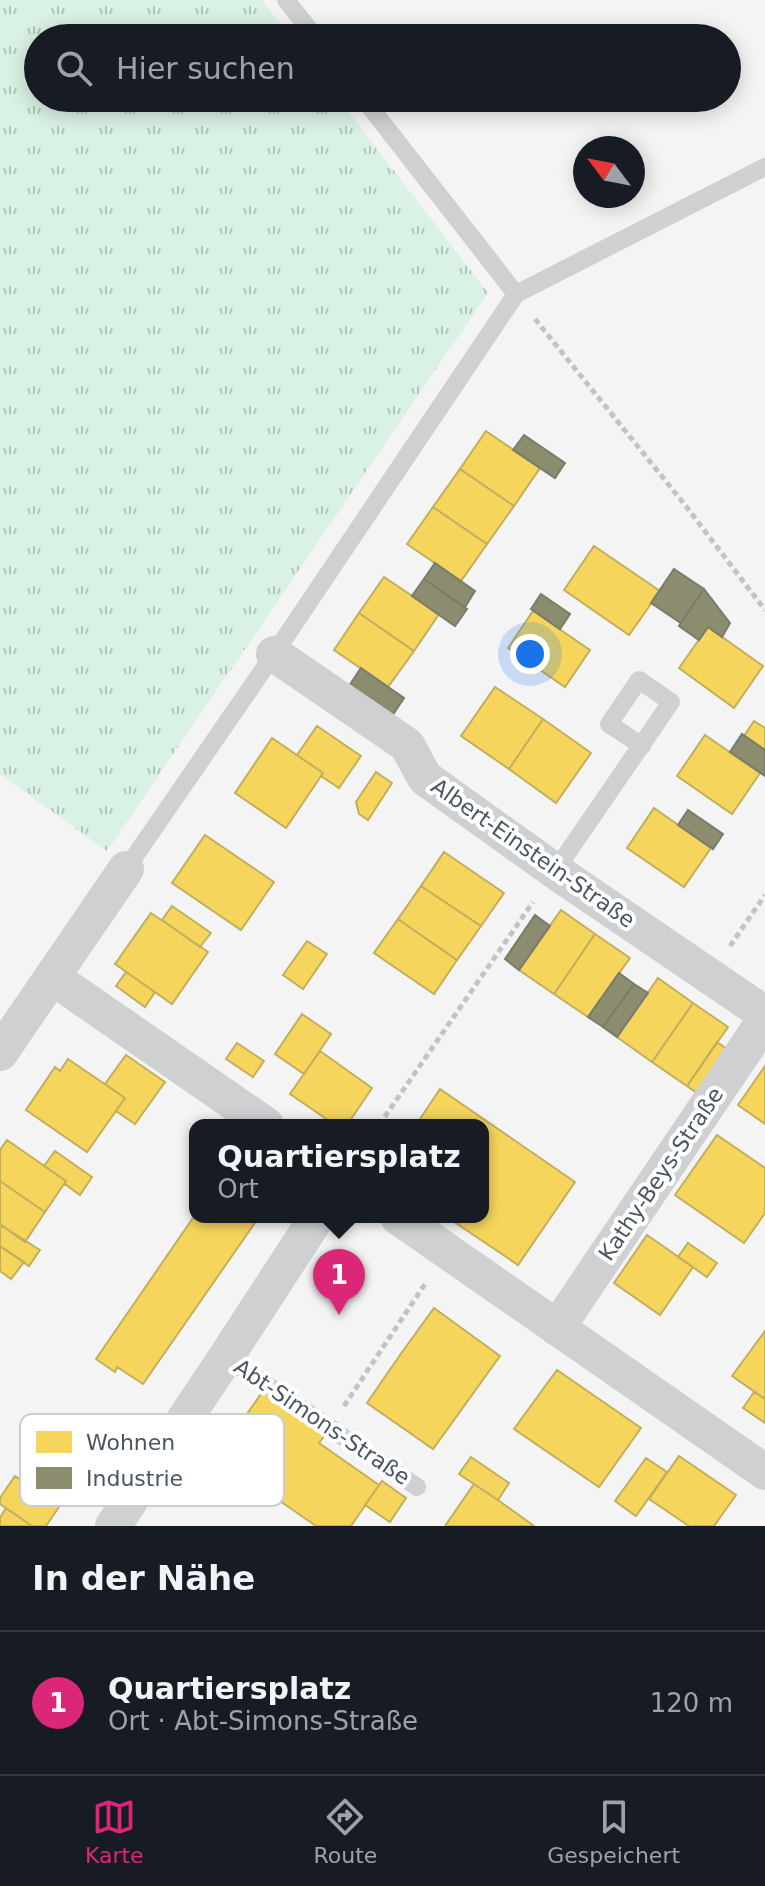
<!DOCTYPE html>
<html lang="de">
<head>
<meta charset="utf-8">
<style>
	body { margin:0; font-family:"DejaVu Sans",sans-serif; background:#242831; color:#f1f3f6 }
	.compass { position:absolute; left:573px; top:136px; width:72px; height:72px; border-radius:50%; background:#171b24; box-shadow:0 4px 20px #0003; rotate:302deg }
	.you { position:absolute; left:530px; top:654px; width:28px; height:28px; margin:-20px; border:6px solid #fff; border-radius:50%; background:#1a73e8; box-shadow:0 0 0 12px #1a73e833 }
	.badge { display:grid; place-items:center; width:52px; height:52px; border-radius:50%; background:#db2777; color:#fff; font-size:26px; font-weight:700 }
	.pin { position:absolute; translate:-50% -66px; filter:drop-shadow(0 2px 4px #0008) }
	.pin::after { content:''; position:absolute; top:42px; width:28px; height:24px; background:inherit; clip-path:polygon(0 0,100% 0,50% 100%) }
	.popup { position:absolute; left:189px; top:1119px; width:300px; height:104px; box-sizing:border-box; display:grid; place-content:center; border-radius:16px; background:#171b24; filter:drop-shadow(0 2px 6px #0005); font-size:26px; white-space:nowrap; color:#9ea1a6 }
	.popup b { font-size:30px; color:#f1f3f6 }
	.popup::after { content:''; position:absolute; left:50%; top:100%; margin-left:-16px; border:16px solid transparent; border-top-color:#171b24 }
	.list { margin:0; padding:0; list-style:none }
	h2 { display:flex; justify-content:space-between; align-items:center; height:104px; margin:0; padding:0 32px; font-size:34px }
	h2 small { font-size:26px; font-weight:400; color:#9ea1a6 }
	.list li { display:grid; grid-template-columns:52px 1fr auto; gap:24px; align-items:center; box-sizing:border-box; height:144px; padding:0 32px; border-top:2px solid #363941 }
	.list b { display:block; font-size:30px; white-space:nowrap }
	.list p { margin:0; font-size:26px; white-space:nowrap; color:#9ea1a6 }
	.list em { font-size:26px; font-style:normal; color:#9ea1a6 }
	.icon { flex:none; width:44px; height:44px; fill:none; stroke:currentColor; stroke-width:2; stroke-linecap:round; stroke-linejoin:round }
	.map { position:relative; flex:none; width:765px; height:1526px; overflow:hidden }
	.search { position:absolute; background:#171b24; box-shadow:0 4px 20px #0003; left:24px; right:24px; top:24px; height:88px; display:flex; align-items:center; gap:20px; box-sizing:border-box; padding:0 28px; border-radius:44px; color:#9ea1a6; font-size:30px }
	.sheet { height:248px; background:#171b24 }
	nav { display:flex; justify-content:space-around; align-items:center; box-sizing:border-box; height:112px; border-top:2px solid #363941; background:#171b24; font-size:22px; color:#9ea1a6 }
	nav a { display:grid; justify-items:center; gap:4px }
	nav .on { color:#db2777 }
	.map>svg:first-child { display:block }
</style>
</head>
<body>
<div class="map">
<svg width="765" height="1526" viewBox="0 0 765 1526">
	<defs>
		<pattern id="grass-tufts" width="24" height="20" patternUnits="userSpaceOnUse" patternTransform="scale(2)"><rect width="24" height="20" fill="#d9f2e3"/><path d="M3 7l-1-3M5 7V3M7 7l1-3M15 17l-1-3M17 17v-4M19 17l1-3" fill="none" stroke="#b2c7bb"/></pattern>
	</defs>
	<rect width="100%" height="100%" fill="#f4f4f4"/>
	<!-- grass -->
	<path fill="url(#grass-tufts)" d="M0 0H262L291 38H38V98H338L488 293 107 851 0 774Z"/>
	<!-- homes -->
	<path fill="#f6d55c" stroke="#c2af5e" stroke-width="2" d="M486 431 540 468 514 506 460 469Z
		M460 469 514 506 487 544 433 507Z
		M433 507 487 544 461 581 407 544Z
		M594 546 660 591 629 635 564 590Z
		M384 577 439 614 414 651 359 613Z
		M533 611 590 650 565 687 508 648Z
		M359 613 414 651 388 687 334 650Z
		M708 627 763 666 734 708 679 668Z
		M495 687 543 719 509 769 461 736Z
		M543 719 591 753 556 803 509 769Z
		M754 721 765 728V750L744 736Z
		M317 726 361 756 339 788 321 776 323 773 297 755Z
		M705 735 760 773 732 814 677 776Z
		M272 738 323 773 286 828 235 793Z
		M376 772 392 783 368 820 359 814 356 802Z
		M654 808 711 848 684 887 627 848Z
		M205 835 274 882 241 930 172 883Z
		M444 852 504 893 481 926 421 886Z
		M421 886 481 926 457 960 398 919Z
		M172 906 211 933 200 947 162 920Z
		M561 910 595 934 554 994 519 970Z
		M151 913 208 952 172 1004 115 964Z
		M398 919 457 960 434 994 374 953Z
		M595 934 630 958 588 1017 554 994Z
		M307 941 327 954 303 989 283 975Z
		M126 972 155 992 145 1007 116 986Z
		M658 978 693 1003 652 1062 617 1037Z
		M693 1003 728 1027 687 1086 652 1062Z
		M302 1014 331 1034 304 1074 275 1054Z
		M717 1042 731 1052 701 1096 687 1086Z
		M237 1043 264 1061 253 1077 226 1059Z
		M320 1051 372 1088 347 1125H335L290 1094Z
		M126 1055 165 1082 135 1124 116 1111 125 1098 105 1084Z
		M68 1059 125 1098 87 1152 26 1110 55 1067 60 1071Z
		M765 1066V1124L738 1105Z
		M440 1089 575 1182 518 1265 447 1217H483V1125H416Z
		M717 1135 765 1168V1213L744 1243 675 1195Z
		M7 1140 66 1181 45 1212 0 1181V1150Z
		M55 1151 92 1177 80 1195 65 1184 66 1181 44 1166Z
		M0 1181 45 1212 25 1242 0 1224Z
		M195 1215V1217H259L143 1384 117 1367 115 1372 96 1359Z
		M2 1226 40 1250 29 1266 0 1246V1228Z
		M647 1235 693 1267 660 1315 614 1283Z
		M688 1243 717 1263 707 1277 678 1257Z
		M0 1246 24 1262 11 1279 0 1271Z
		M434 1308 500 1356 433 1449 367 1403 400 1355Z
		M765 1331V1399L732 1376Z
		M557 1370 641 1428 599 1487 514 1429Z
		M263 1391 325 1435 319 1443 379 1485 351 1526H316L270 1494 275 1487 222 1450Z
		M754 1392 765 1399V1423L743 1408Z
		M679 1456 736 1495 714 1526H689L649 1499Z
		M471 1457 509 1483 498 1500 459 1474Z
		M646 1458 667 1472 636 1516 615 1501Z
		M15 1476 59 1507 46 1526H32L0 1504V1498Z
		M382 1481 406 1498 390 1522 365 1505Z
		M474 1484 498 1500 534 1526H445Z
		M6 1508 32 1526H0V1518Z"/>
	<!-- industry -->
	<path fill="#8c8c6e" stroke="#787c6a" stroke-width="2" d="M524 435 565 463 555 478 513 450Z
		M435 563 475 591 465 607 424 579Z
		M674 569 704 589 681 623 651 603Z
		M424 579 467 609 455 626 412 596Z
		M704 589 730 623 722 637 708 627 699 640 679 626Z
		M541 594 570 614 560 629 531 609Z
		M361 668 404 698 392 716 349 686Z
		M742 734 765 750V776L730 752Z
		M688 810 723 834 713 849 678 825Z
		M535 915 550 926 519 970 505 959Z
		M619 973 634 984 603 1027 588 1017Z
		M634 984 648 993 617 1037 603 1027Z"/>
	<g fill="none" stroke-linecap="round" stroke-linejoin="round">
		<!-- path -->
		<path stroke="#bcc7c4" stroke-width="5" stroke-dasharray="6 4" stroke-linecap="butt" d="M535 319 685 505 765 610
			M730 946 765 895
			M379 1125 533 902
			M344 1406 427 1281"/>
		<!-- service -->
		<path stroke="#ced0d2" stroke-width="18" d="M286 0 316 38
			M363 98 516 294
			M126 869 274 654 516 294 765 167
			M555 871 671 702 639 680 609 724 642 746
			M226 1357 417 1487"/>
		<!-- minor -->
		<path stroke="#ced0d2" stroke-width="36" d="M274 654 407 745 425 778 555 871 765 1014
			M52 977 266 1125
			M0 1053 126 869
			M398 1217 765 1472
			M557 1328 765 1020
			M113 1526 226 1357 317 1217"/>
	</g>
	<g text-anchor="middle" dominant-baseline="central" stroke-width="8" stroke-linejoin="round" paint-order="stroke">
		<!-- street labels -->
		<g font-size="22" fill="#4a5661" stroke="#fff">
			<text transform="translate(533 853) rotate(35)">Albert-Einstein-Straße</text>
			<text transform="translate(661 1174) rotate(-56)">Kathy-Beys-Straße</text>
			<text transform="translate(322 1422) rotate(34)">Abt-Simons-Straße</text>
		</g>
	</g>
	<!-- legend -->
	<rect x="20" y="1414" width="264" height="92" rx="12" fill="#fff" stroke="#c9ccd0" stroke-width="2"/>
	<rect x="36" y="1431" width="36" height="22" fill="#f6d55c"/>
	<rect x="36" y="1467" width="36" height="22" fill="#8c8c6e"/>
	<g font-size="22" fill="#4a5661">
		<text x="86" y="1450">Wohnen</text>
		<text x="86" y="1486">Industrie</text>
	</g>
</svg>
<svg class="compass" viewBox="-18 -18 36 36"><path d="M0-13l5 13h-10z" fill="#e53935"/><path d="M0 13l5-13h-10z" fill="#9ea1a6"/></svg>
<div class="you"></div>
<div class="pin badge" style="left:339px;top:1315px">1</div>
<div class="popup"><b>Quartiersplatz</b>Ort</div>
<div class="search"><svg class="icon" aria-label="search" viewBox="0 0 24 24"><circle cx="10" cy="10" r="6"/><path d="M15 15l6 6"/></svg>Hier suchen</div>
</div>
<section class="sheet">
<h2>In der Nähe<small></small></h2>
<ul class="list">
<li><span class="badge">1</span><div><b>Quartiersplatz</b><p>Ort · Abt-Simons-Straße</p></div><em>120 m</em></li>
</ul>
</section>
<nav>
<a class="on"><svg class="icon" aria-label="map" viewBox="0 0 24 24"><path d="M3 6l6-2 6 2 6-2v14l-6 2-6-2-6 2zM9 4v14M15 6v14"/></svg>Karte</a>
<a><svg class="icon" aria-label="directions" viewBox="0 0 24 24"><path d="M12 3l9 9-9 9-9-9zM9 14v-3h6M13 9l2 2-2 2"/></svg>Route</a>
<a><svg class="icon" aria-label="saved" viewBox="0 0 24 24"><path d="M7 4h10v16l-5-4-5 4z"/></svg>Gespeichert</a>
</nav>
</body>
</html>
